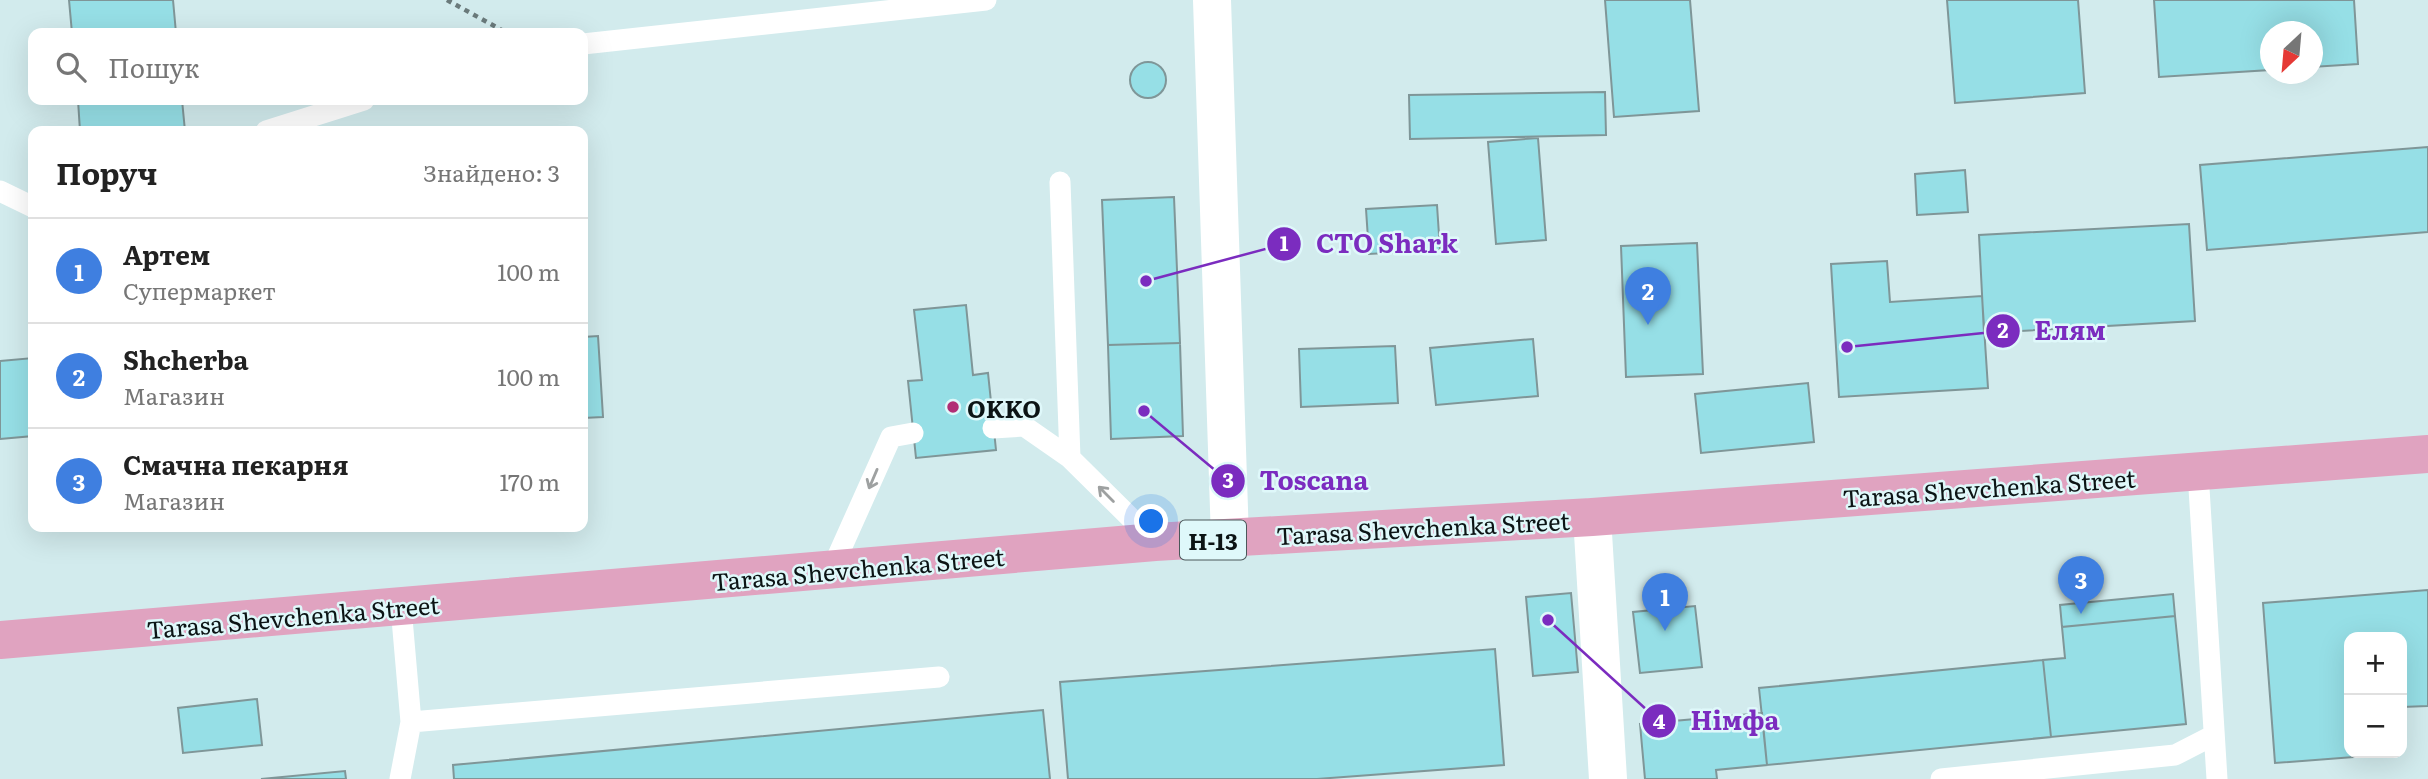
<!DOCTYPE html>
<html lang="uk">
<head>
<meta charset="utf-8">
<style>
	body { margin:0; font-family:Literata,serif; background:#f2f2f2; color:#222 }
	.controls { position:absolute; right:21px; bottom:21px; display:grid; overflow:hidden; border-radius:14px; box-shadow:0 7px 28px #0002 }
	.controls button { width:63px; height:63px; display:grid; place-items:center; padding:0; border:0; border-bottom:2px solid #e0e0e0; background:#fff; color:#222; font:35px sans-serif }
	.compass { position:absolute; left:2260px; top:21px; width:63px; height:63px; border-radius:50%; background:#fff; box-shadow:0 7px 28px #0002; rotate:206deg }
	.you { position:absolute; left:1152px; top:522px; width:24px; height:24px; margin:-18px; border:5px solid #fff; border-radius:50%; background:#1a73e8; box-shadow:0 0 0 10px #1a73e833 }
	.badge { display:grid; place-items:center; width:46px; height:46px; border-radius:50%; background:#111827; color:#fff; font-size:23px; font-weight:700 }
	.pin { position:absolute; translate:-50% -58px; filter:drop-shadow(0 2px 4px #0008) }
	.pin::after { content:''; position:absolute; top:37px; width:24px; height:21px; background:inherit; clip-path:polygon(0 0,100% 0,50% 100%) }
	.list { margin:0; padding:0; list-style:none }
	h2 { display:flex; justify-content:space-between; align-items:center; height:91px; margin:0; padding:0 28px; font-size:30px }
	h2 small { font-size:23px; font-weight:400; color:#767676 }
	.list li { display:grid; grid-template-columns:46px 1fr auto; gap:21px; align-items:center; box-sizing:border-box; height:105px; padding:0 28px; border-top:2px solid #e0e0e0 }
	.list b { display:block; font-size:26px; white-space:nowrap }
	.list p { margin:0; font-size:23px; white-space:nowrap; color:#767676 }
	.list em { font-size:23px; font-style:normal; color:#767676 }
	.icon { flex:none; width:38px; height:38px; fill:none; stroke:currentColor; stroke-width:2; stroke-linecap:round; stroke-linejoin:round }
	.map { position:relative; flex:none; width:2428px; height:779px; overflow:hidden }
	.search { position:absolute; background:#fff; box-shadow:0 7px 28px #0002; left:28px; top:28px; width:560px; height:77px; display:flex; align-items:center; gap:18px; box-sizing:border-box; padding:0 24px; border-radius:14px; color:#767676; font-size:26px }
	.panel { position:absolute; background:#fff; box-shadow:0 7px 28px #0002; left:28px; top:126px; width:560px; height:406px; border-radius:14px }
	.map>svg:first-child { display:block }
</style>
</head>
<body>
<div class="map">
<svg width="2428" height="779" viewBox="0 0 2428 779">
	<rect width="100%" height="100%" fill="#d2ebed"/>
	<!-- building -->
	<path fill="#96dfe6" stroke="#7f9698" stroke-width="2" d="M69 0H173L176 33H72Z
		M1605 0H1690L1699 111 1614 117Z
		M1947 0H2078L2085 93 1955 103Z
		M2154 0H2354L2358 64 2312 67V32H2270V70L2159 77Z
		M1130 80a18 18 0 1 1 36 0a18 18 0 1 1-36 0Z
		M1605 92 1606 135 1410 139 1409 95Z
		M78 100H182L185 131H80Z
		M1538 138 1546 240 1496 244 1488 142Z
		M2428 147V232L2207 250 2200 165Z
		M1965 170 1968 212 1917 215 1915 174Z
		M1174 197 1180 343 1108 345 1102 200Z
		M1437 205 1440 250 1369 254 1366 209Z
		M2189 224 2195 321 1984 333 1979 235Z
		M1697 243 1703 374 1626 377 1621 246Z
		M1887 261 1890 302 1982 296 1988 388 1839 397 1831 264Z
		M966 305 973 375 988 373 996 450 916 458 908 381 922 380 914 310Z
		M598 336 603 417 583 418V337Z
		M1533 339 1538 396 1436 405 1430 348Z
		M1180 343 1183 436 1111 439 1108 345Z
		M1395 346 1398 403 1301 407 1299 349Z
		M33 358V436L0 439V361Z
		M1808 383 1814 442 1701 453 1695 394Z
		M2428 590V706L2402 707V637H2349V753L2380 755 2275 763 2263 603Z
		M1571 593 1578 672 1533 676 1526 597Z
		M2173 594 2175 616 2062 627 2060 605Z
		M1695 606 1702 667 1640 673 1633 612Z
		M2175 616 2186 724 2051 737 2043 660 2065 658 2062 627Z
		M1495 649 1504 765 1317 779H1068L1060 682Z
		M2043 660 2051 737 1767 765 1759 688Z
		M257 699 262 745 183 753 178 708Z
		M1043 710 1050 779H454L453 765Z
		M1762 713 1767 765 1716 770 1717 779H1645L1640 724Z
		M345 771 346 779H261Z"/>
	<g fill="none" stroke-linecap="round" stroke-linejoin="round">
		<!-- path -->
		<path stroke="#6a7a7b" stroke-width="4.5" stroke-dasharray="5 5" stroke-linecap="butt" d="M447 0 507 33"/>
		<!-- service -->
		<path stroke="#fff" stroke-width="21" d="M583 44 986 0
			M266 131 364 100
			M1060 182 1070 458
			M0 191 33 207
			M993 428 1024 426 1070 458 1155 542
			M2198 472 2217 779
			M831 571 891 437 913 433
			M411 722 939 677
			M400 779 411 722 401 607
			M1941 779 2175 755 2214 735"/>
		<!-- minor -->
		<path stroke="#fff" stroke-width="38" d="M1212 0 1230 539
			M1592 517 1608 779"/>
		<!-- primary -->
		<path stroke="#e0a3c0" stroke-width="38" d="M0 640 1155 542 1592 517 2428 454"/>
	</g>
	<!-- one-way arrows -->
	<defs><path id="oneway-shaft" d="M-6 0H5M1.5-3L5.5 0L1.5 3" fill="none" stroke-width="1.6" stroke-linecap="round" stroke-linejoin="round" transform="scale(1.75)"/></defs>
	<g stroke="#9ea1a1">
		<use href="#oneway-shaft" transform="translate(873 479) rotate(113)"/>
		<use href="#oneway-shaft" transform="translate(1106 494) rotate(-135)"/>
	</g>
	<!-- markers -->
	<circle fill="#b12d75" stroke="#dff8fa" stroke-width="2.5" cx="953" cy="407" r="7"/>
	<g text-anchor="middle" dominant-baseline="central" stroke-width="5" stroke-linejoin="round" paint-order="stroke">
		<!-- shield labels -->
		<rect fill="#dff8fa" stroke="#4b585a" stroke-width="2" x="1180" y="520.5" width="66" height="39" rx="5"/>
		<g font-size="23" font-weight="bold" fill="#0c1415">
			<text x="1213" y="540">Н-13</text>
		</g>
		<!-- poi labels -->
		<g font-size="24" font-weight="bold" fill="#0c1415" stroke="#dff8fa" text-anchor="start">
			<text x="967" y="407">OKKO</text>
		</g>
		<!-- street labels -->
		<g font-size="24" fill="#0c1415" stroke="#dff8fa">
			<text transform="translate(1989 487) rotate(-4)">Tarasa Shevchenka Street</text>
			<text transform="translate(1423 527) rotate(-3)">Tarasa Shevchenka Street</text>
			<text transform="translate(858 568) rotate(-5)">Tarasa Shevchenka Street</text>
			<text transform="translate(293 616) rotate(-5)">Tarasa Shevchenka Street</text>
		</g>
	</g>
	<!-- callouts -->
	<path fill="none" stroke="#7b2cbf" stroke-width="2.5" d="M1146 281L1284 244M1847 347L2003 331M1144 411L1228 481M1548 620L1659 721"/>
	<g fill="#7b2cbf" stroke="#dff8fa" stroke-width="2.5">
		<circle cx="1146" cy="281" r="7"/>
		<circle cx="1847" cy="347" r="7"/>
		<circle cx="1144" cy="411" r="7"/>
		<circle cx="1548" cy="620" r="7"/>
		<circle cx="1284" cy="244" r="18"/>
		<circle cx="2003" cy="331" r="18"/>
		<circle cx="1228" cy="481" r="18"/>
		<circle cx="1659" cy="721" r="18"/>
	</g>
	<g font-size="21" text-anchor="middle" font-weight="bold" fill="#fff">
		<text x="1284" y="251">1</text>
		<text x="2003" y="338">2</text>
		<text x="1228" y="488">3</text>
		<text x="1659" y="729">4</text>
	</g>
	<g font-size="26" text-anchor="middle" font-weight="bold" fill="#7b2cbf" stroke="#dff8fa" stroke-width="5" stroke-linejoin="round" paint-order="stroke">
		<text x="1387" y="253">СТО Shark</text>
		<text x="2070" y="340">Елям</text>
		<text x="1314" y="490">Toscana</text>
		<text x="1735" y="730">Німфа</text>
	</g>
</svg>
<div class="controls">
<button>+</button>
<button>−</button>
</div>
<svg class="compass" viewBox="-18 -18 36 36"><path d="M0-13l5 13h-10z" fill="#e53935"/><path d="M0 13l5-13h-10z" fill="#767676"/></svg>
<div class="you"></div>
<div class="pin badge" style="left:1665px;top:631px;background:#3f7fe0">1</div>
<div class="pin badge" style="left:1648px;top:325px;background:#3f7fe0">2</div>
<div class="pin badge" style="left:2081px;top:614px;background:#3f7fe0">3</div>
<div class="search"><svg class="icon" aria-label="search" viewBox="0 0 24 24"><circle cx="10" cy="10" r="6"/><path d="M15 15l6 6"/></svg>Пошук</div>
<section class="panel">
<h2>Поруч<small>Знайдено: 3</small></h2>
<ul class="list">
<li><span class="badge" style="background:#3f7fe0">1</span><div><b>Артем</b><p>Супермаркет</p></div><em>100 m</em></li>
<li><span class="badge" style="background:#3f7fe0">2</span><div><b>Shcherba</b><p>Магазин</p></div><em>100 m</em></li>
<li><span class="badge" style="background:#3f7fe0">3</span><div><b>Смачна пекарня</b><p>Магазин</p></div><em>170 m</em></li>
</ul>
</section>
</div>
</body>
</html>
